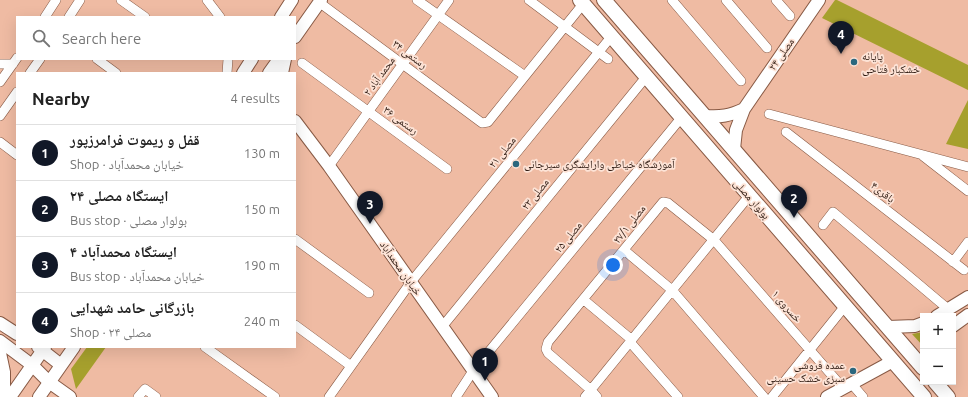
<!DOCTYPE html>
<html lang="en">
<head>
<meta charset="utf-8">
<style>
	body { margin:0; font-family:Ubuntu,"Noto Naskh Arabic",sans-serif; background:#f6f6f6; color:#222 }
	.controls { position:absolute; right:12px; bottom:12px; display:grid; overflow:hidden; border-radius:0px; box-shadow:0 4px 16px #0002 }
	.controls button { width:36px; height:36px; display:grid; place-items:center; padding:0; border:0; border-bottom:1px solid #e0e0e0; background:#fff; color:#222; font:20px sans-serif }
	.you { position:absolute; left:613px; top:265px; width:14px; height:14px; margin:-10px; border:3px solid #fff; border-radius:50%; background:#1a73e8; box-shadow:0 0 0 6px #1a73e833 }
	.badge { display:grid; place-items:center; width:26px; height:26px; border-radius:50%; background:#111827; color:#fff; font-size:13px; font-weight:700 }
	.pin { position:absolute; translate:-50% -33px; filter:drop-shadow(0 1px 2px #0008) }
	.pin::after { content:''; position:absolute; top:21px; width:14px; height:12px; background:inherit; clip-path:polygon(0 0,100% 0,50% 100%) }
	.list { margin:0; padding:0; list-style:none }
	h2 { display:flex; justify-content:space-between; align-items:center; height:52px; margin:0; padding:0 16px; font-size:17px }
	h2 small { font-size:13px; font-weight:400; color:#767676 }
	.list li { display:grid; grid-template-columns:26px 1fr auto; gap:12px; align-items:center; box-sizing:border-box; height:56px; padding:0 16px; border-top:1px solid #e0e0e0 }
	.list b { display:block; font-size:15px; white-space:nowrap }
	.list p { margin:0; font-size:13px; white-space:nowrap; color:#767676 }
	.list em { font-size:13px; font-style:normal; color:#767676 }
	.icon { flex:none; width:22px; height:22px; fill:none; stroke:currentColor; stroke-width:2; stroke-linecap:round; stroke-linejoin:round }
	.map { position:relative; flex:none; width:968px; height:397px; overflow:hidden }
	.search { position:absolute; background:#fff; box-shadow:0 4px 16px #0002; left:16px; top:16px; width:280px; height:44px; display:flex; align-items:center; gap:10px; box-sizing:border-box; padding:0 14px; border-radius:0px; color:#767676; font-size:15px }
	.panel { position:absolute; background:#fff; box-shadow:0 4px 16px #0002; left:16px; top:72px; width:280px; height:276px; border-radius:0px }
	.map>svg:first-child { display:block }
</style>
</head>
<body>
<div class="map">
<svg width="968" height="397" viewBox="0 0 968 397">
	<rect width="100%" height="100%" fill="#efbba3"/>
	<!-- green -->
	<path fill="#a6a02d" d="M835 0H837L968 65V90L822 18Z
		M968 100V149L946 144Z
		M923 332V346L912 334Z
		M87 347H106L76 389 71 369Z"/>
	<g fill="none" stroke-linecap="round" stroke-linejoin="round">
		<defs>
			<path id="street" d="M121 0 145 17
				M207 0 220 17
				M417 0 525 76
				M529 0 608 59
				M672 0 741 81
				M726 0 767 48
				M776 0 790 16
				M320 3 482 123 488 122 583 4
				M45 17 56 0
				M69 17 80 0
				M97 59 116 73
				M302 63 447 169
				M0 64H13
				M30 73 40 59
				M227 73 228 59
				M0 82 17 58
				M769 114 968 167
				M0 116 17 92
				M786 132 964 270
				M0 142 17 155
				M923 156 968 191
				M329 166 449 0
				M823 225 833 212 948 309
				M295 239 369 293
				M624 250 672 290 764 397
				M953 262 968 242
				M584 300 632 340
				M295 325 351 366
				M442 327 646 77
				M630 342 678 397
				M205 347 275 397
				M851 383 863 397
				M138 397 145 389 156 397
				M329 397 411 282 611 37
				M456 397 473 371 681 118
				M585 397 749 196
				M597 397 591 390 548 353 546 349 548 342 663 202 668 203 714 240 843 388
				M772 397 845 306"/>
			<path id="secondary" d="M281 17 292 0
				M295 37 321 0
				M243 73 252 59
				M269 73 279 59
				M282 73 285 59
				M705 116C721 117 729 116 744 109
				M295 121 329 166 492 397
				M734 149 736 130 744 109 819 0
				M937 316 968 297
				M0 323 17 334
				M953 326 968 315
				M888 327 915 326 923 323
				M0 341 32 365 49 382 70 397
				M38 347 61 365
				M0 353 4 372V397
				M10 397 45 347
				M39 397 74 347
				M827 397 893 361"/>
			<path id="primary" d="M580 0 924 397
				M604 0 923 368
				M935 382 948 397"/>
		</defs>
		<!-- street casing -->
		<use href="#street" stroke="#885a45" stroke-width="10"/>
		<!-- secondary casing -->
		<use href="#secondary" stroke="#885a45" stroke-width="14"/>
		<!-- primary casing -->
		<use href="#primary" stroke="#885a45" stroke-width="16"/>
		<!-- street -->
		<use href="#street" stroke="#fff" stroke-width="9"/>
		<!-- secondary -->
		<use href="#secondary" stroke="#fff" stroke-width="12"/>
		<!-- primary -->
		<use href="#primary" stroke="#fff" stroke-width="14"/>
	</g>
	<!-- markers -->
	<g fill="#2a677e" stroke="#fde3d6" stroke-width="1.5">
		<circle cx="854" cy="62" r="4"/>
		<circle cx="516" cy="164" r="4"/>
		<circle cx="853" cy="371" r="4"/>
	</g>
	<g text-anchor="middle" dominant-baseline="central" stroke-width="3.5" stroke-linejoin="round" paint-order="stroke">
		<!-- street labels -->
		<g font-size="11" fill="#331f16" stroke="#fde3d6">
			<text transform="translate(410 54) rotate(37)">رستمی ۳۴</text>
			<text transform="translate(781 54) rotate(-55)">مصلی ۲۴</text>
			<text transform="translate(379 76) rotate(-54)">محمد آباد ۲</text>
			<text transform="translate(401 120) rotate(36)">رستمی ۳۶</text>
			<text transform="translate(502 152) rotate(-51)">مصلی ۲۱</text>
			<text transform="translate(883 192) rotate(38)">باقری۴</text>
			<text transform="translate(535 194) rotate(-51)">مصلی ۲۳</text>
			<text transform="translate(752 199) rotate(49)">بولوار مصلی</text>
			<text transform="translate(629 224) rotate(-52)">مصلی ۲۷/۱</text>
			<text transform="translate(568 237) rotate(-51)">مصلی ۲۵</text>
			<text transform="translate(401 268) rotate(55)">خیابان محمدآباد</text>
			<text transform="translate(787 306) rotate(49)">خسروی ۱</text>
		</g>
		<!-- poi labels -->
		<g font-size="11" fill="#331f16" stroke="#fde3d6" text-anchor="start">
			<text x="862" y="56">پایانه<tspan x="862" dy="13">خشکبار فتاحی</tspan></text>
			<text x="524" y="164">آموزشگاه خیاطی وارایشگری سیرجانی</text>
			<text x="845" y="365" text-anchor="end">عمده فروشی<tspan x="845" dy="13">سبزی خشک حسینی</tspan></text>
		</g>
	</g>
</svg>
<div class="controls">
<button>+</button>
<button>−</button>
</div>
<div class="you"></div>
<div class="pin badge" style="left:485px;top:381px">1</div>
<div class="pin badge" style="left:794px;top:218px">2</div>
<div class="pin badge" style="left:370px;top:224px">3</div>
<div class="pin badge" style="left:841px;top:54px">4</div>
<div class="search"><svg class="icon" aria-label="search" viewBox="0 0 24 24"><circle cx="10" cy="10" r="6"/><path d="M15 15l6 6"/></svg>Search here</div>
<section class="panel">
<h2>Nearby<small>4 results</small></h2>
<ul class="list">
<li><span class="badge">1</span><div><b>قفل و ریموت فرامرزپور</b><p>Shop · خیابان محمدآباد</p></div><em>130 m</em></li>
<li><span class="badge">2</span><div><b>ایستگاه مصلی ۲۴</b><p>Bus stop · بولوار مصلی</p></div><em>150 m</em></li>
<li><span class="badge">3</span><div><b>ایستگاه محمدآباد ۴</b><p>Bus stop · خیابان محمدآباد</p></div><em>190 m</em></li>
<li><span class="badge">4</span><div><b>بازرگانی حامد شهدایی</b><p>Shop · مصلی ۲۴</p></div><em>240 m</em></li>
</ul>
</section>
</div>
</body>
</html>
